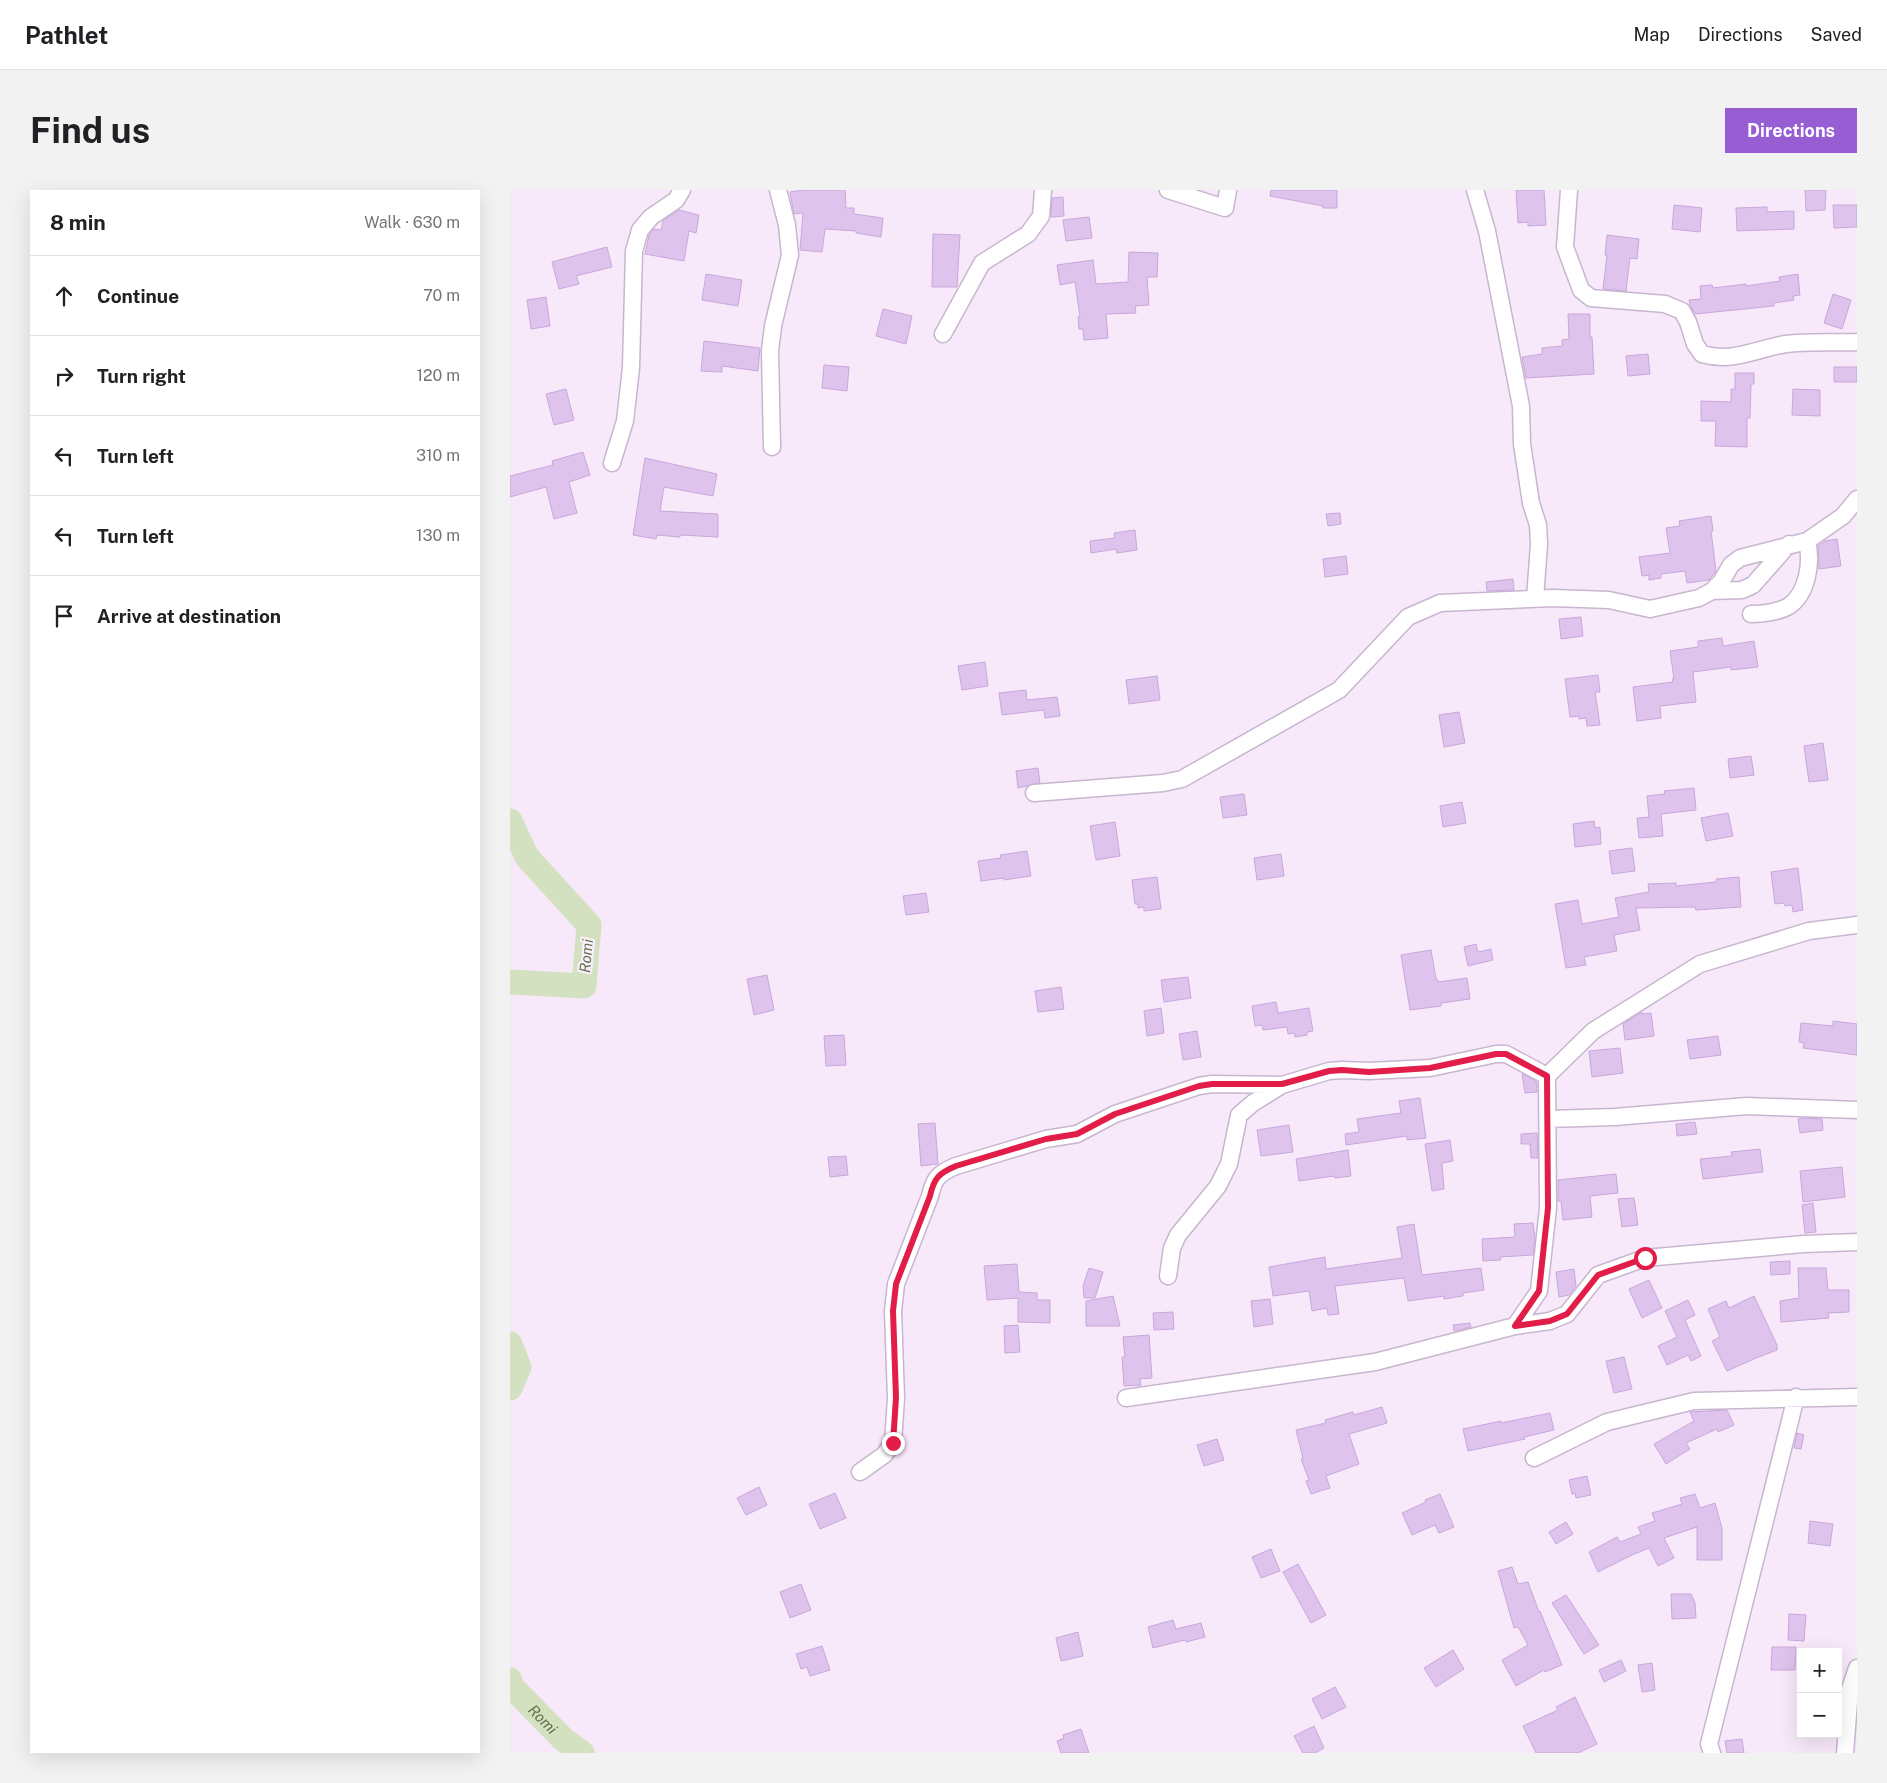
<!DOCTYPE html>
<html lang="en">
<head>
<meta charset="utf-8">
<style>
	body { margin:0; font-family:"Public Sans",sans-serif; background:#f2f2f2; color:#202124 }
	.controls { position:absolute; right:15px; bottom:15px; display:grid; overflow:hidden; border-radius:0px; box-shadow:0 5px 20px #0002 }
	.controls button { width:45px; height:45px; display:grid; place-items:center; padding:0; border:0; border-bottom:1px solid #e0e0e0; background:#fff; color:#202124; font:25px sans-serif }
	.stop { position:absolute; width:15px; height:15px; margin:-11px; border:4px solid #e11d48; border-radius:50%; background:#fff }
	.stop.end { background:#e11d48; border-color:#fff; box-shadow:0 1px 5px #0008 }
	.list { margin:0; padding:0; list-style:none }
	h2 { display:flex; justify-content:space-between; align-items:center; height:65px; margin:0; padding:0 20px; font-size:21px }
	h2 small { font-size:16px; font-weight:400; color:#757577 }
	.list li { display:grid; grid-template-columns:32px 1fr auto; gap:15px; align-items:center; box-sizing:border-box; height:80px; padding:0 20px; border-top:1px solid #e0e0e0 }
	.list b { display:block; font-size:19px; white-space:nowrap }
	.list em { font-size:16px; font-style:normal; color:#757577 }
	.icon { flex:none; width:28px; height:28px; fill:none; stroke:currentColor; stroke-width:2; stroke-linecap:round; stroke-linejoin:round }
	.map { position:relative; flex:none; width:1347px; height:1563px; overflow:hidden; border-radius:0px }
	header { display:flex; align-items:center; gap:30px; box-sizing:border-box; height:70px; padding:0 25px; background:#fff; border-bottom:1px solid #e0e0e0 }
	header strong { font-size:24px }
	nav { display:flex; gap:28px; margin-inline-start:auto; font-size:18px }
	.intro { display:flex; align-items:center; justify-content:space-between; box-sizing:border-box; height:120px; padding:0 30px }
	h1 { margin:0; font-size:35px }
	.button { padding:12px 22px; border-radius:0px; background:#975ed4; color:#fff; font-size:18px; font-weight:700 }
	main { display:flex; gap:30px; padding:0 30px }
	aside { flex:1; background:#fff; border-radius:0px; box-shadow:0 5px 20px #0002 }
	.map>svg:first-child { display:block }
</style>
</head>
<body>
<header>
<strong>Pathlet</strong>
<nav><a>Map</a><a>Directions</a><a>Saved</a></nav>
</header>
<div class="intro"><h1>Find us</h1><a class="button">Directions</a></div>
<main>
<aside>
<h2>8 min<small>Walk · 630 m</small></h2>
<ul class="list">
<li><svg class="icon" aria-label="ahead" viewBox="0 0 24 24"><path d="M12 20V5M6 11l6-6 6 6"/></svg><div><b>Continue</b></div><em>70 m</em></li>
<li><svg class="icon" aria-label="right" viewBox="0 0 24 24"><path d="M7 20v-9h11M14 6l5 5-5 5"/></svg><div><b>Turn right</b></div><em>120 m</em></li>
<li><svg class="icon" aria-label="left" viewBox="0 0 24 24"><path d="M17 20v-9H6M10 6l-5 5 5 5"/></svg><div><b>Turn left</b></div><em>310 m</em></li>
<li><svg class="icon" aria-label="left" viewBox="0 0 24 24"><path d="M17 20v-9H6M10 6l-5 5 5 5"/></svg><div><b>Turn left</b></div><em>130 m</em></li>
<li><svg class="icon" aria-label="arrive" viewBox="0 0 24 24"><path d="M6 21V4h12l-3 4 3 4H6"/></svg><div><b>Arrive at destination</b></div></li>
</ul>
</aside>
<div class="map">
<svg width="1347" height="1563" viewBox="0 0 1347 1563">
	<rect width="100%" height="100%" fill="#f8e9fa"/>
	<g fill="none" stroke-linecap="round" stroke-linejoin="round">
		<!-- river -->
		<g stroke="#d3e1c0" stroke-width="25">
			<path d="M0 631 17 667 79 735 74 796 0 792"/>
			<path d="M0 1154 9 1177 0 1198"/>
			<path id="s1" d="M0 1490 1 1496 53 1549 72 1563"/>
		</g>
	</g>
	<!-- building -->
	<path fill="#dec4ec" stroke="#c9a6dc" d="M294 0H335L336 18H344V24L373 28 371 47 346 43V41L315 39 312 62 290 60 293 23 284 24 280 2Z
		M761 0H827V18H813V16L760 6Z
		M1006 0H1034L1036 35 1018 36V32L1008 33Z
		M1295 0H1316L1315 20 1296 21Z
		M553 7 554 26 541 27 542 8Z
		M1164 15 1192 18 1190 42 1162 39Z
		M1323 15H1347V37L1324 38Z
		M1257 17V22L1284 21V39L1227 41 1226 18Z
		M169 20 189 25 186 43 179 41 174 71 135 64 139 45 144 39 151 40 153 31Z
		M579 27 582 48 556 51 553 30Z
		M423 44 450 45 447 97H422Z
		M1097 45 1129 49 1127 69 1120 68 1116 101 1093 99 1097 65H1095Z
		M97 57 102 77 66 86 69 94 49 99 42 72Z
		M619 62 648 63 647 87H637L639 115 625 116 626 123 596 124 598 148 574 150 573 139H569L568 127H570L565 92 550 95 547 75 583 70 586 94 618 92Z
		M196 84 232 90 228 116 192 110Z
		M1288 84 1290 105 1283 106 1284 110 1264 113V116L1185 124 1180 115 1179 110 1191 109 1190 96 1202 95 1203 98 1236 94V96L1270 91 1269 87Z
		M1323 104 1341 110 1332 139 1314 133Z
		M36 107 40 136 21 139 17 110Z
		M373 119 402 126 396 154 366 146Z
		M1058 124H1080V147H1082L1084 184 1016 188 1012 167 1032 164V158L1052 156V150L1059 149Z
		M194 151 250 158 248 181 212 176V182L191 181Z
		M1138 164 1140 184 1118 186 1116 166Z
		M314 175 339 177 337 201 312 198Z
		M1324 177H1347V192H1324Z
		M1225 183H1244V194H1241L1240 228H1237V257L1205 256 1206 231H1191V211L1221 212V199H1225Z
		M56 199 64 230 44 235 36 204Z
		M1283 199 1310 200V226L1282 225Z
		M73 262 80 285 59 292 67 323 44 329 36 297 0 307V286L43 275 42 271Z
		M135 268 207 284 203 306 154 297 150 321 208 324V347L170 345V347L147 345 146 349 123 345Z
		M830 323 831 334 818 336 816 324Z
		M1201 326 1203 341H1201L1206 381 1199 390 1177 393 1175 381 1151 384V388L1139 390V385L1132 386 1129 367 1160 363 1156 338 1170 336 1169 331Z
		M625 340 627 360 607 363 606 359 581 363 580 351 605 348 604 343Z
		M1327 349 1331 376 1309 379 1308 356 1315 351Z
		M836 366 838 384 815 387 813 369Z
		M1003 389 1004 400 977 401 976 392Z
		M1071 427 1073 446 1051 449 1049 429Z
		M1212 448 1213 456 1244 451 1248 477 1221 480V477L1183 482 1186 512 1150 516 1151 528 1127 531 1123 497 1163 492 1162 489H1164L1160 461 1188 457V451Z
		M475 472 478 496 452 500 448 476Z
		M1088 485 1090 502H1085L1090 535 1077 536 1076 528 1069 529V526L1060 527 1055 489Z
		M647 486 650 510 619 514 616 490Z
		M516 500 517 510 547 507 550 526 535 528 534 520 492 525 489 503Z
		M949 522 955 553 934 557 929 525Z
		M1313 553 1318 590 1299 592 1294 556Z
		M1241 566 1244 585 1220 588 1218 569Z
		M528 578 530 593 508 598 506 581Z
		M1184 598 1186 620 1151 624 1153 646 1129 648 1127 628 1139 627 1137 606 1155 604 1154 601Z
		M734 604 737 625 713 628 710 607Z
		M952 612 956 633 933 637 930 616Z
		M1218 623 1223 646 1196 651 1191 628Z
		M1084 631 1085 638 1090 637 1091 654 1065 657 1063 634Z
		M605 632 610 666 586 670 580 636Z
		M1122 658 1125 681 1102 684 1099 661Z
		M517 661 521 686 494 690V688L471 691 468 671 491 668 490 665Z
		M771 664 774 686 747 690 744 668Z
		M1288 678 1293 720 1283 722 1282 715 1275 716 1274 713 1265 714 1261 682Z
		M647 687 651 719 634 721V717L628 718V714H625L622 690Z
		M1229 687 1231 717 1186 720 1185 717 1126 718 1130 740 1104 745 1107 761 1074 767 1076 775 1056 778 1045 714 1068 710 1072 734 1109 727 1105 708 1139 702 1138 694 1166 693V696L1206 692V689Z
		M416 703 419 722 396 725 393 706Z
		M966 754 968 762 981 759 983 770 958 776 954 757Z
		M921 760 926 789H927L928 792 957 788 960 809 931 813V816L900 820 891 765Z
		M257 785 264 820 244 825 237 789Z
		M678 787 681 808 654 812 651 790Z
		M551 797 554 819 528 822 525 801Z
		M766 812 768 823 799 818 803 841 797 842V845L785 847 784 843 778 844 777 837 753 840 752 835 745 836 742 816Z
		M651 818 654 843 637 846 634 821Z
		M1132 822V824L1141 823 1144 846 1115 850 1113 834Z
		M1323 831 1347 834V865L1293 858 1294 853 1289 852 1291 833 1323 836Z
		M687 841 691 867 673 870 669 844Z
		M334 845 336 875 316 876 314 846Z
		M1208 846 1211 865 1180 869 1177 850Z
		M1110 858 1113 883 1082 887 1079 861Z
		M1012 884 1026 891 1027 902 1015 903Z
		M910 908 916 948 897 950V946L836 955 835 944 849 942 847 929 891 923 889 911Z
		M1296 928 1312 929 1313 940 1290 943 1288 929Z
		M1185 932 1187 944 1167 946 1166 934Z
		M425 933 428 974 411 976 408 934Z
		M779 935 783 962 751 966 747 940Z
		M1027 943 1028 968H1021L1020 954H1011V944Z
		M940 950 943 971 932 973 934 999 922 1001 915 954Z
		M1250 959 1253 982 1193 989 1190 969 1222 966 1221 962Z
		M838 960 841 986 825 988 824 986 789 991 786 969Z
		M336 966 338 985 320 987 318 967Z
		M1332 977 1335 1007 1293 1012 1290 981Z
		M1106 984 1108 1003 1080 1006 1082 1027 1053 1030 1051 1011H1048V990Z
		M1124 1008 1128 1035 1112 1037 1108 1009Z
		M1303 1013 1306 1042 1295 1043 1292 1015Z
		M1023 1033 1025 1049 1023 1065 990 1067 991 1070 973 1071 972 1049 1005 1047 1004 1034Z
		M904 1034 912 1085 971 1078 974 1100 953 1103V1106L934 1109V1106L898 1111 894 1088 825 1096 829 1124 818 1125 817 1118 802 1121 799 1101 763 1106 759 1077 815 1067 816 1079 892 1068 887 1037Z
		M1280 1071V1084L1261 1085 1260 1072Z
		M507 1074 509 1102 527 1103V1110H540V1133L508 1132V1108L477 1110 474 1076Z
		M579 1078 593 1082 585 1108H574L573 1096Z
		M1288 1078H1316L1318 1100H1339V1122L1318 1123 1319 1128 1271 1132 1270 1111 1289 1108Z
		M1064 1079 1066 1096 1059 1105 1049 1107 1046 1082Z
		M1139 1090 1152 1118 1132 1128 1119 1099Z
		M603 1106 610 1136H576V1111Z
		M1244 1106 1267 1155V1160L1246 1168 1217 1181 1202 1151 1210 1147 1198 1119 1216 1111 1219 1118Z
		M760 1109 763 1134 744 1137 741 1111Z
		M1178 1110 1185 1125 1175 1130 1191 1166 1181 1171 1178 1165 1157 1175 1148 1156 1167 1147 1155 1121Z
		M663 1122 664 1139 644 1140 643 1123Z
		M960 1133 961 1137 944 1141 943 1135Z
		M508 1135 510 1162 495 1163 494 1136Z
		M639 1145 642 1188 630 1189 631 1195 614 1196 612 1167H615L613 1147Z
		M1114 1167 1122 1199 1104 1203 1096 1171Z
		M872 1217 877 1233 839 1244 849 1274 816 1286 820 1298 801 1304 796 1291 799 1290 791 1269 793 1268 786 1240 816 1233 815 1230 843 1222 844 1225Z
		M1217 1220 1224 1235 1208 1242 1207 1239 1176 1253 1180 1259 1156 1274 1144 1254 1184 1231 1180 1222Z
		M1040 1223 1044 1240 1014 1247 1015 1249 958 1261 953 1239 991 1231V1233Z
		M1287 1243 1294 1245 1291 1259 1284 1258Z
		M707 1249 714 1270 694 1276 687 1255Z
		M1077 1286 1081 1305 1066 1308 1065 1303 1062 1304 1059 1290Z
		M249 1297 257 1315 236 1325 227 1308Z
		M325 1303 336 1328 310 1339 299 1314Z
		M930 1304 944 1337 929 1343 925 1335 902 1345 892 1323 916 1312 915 1310Z
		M1185 1304 1190 1318 1205 1313 1212 1338V1370H1187V1337L1154 1348 1164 1368 1148 1376 1139 1358 1122 1365 1088 1382 1079 1362 1107 1347 1110 1352 1131 1344 1128 1337 1145 1331 1142 1323 1172 1314 1170 1308Z
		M1300 1331 1323 1334 1320 1356 1298 1353Z
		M1056 1332 1063 1344 1046 1354 1039 1342Z
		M761 1359 770 1381 751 1388 742 1367Z
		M788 1374 816 1425 801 1433 773 1382Z
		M1002 1377 1008 1394 1018 1392 1029 1422 1030 1421 1052 1475 1035 1482 1034 1480 1006 1496 992 1470 1018 1455 1008 1437 1004 1438 988 1381Z
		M291 1394 301 1420 280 1428 270 1402Z
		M1161 1404H1181L1185 1413 1186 1428 1162 1429Z
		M1056 1405 1089 1455 1074 1464 1042 1413Z
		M1279 1424 1296 1425 1294 1451 1278 1450Z
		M663 1430 666 1439 691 1433 695 1447 676 1452 675 1450 643 1458 638 1437Z
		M568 1442 573 1466 551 1471 546 1448Z
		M312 1456 320 1480 300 1486 297 1477 291 1479 286 1464Z
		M1262 1457H1286L1285 1480H1261Z
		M943 1460 954 1479 926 1497 914 1478Z
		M1111 1470 1116 1481 1094 1492 1089 1480Z
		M1142 1473 1145 1500 1132 1502 1128 1475Z
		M825 1497 836 1517 812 1529 802 1509Z
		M1065 1507 1087 1554 1068 1563H1026L1013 1536 1048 1520 1046 1517Z
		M804 1536 814 1558 805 1563H793L784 1546Z
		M571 1539 579 1563H551L547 1551 554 1548 553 1545Z
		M1232 1549 1234 1563H1217L1215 1551Z"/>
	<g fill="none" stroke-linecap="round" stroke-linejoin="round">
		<defs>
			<path id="street" d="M658 0 715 18 718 0
				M965 0 977 41 1011 216 1012 254 1021 313 1028 335 1029 354 1025 409
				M1059 0 1055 57 1071 100 1081 108 1155 114 1172 121 1178 132 1185 154 1192 164C1224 173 1245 159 1276 154 1299 151 1324 153 1347 152
				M433 144 472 73 518 44 531 26 533 0
				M262 257 260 161 263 136 280 65 277 35 268 0
				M102 273 115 231 121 178 124 61 130 40 141 27 166 10 172 0
				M1202 401 1232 400 1243 395 1279 354
				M1241 424C1252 424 1269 422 1279 416 1298 403 1302 371 1297 351
				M524 603 653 593 672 589 829 500 898 427 930 413 1043 408 1099 410 1140 419 1189 408 1202 401 1211 392 1221 375 1230 368 1297 351 1333 326 1347 309
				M1038 929 1105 927 1237 916 1347 920
				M658 1086 662 1058 668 1045 708 996 719 974 729 925 743 913 772 895 819 881 832 880 859 881 920 878 986 864H996L1037 886
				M1005 1136 1029 1101 1038 1018 1037 886 1083 841 1190 774 1299 741 1347 735
				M616 1208 865 1172 1005 1136 1040 1131 1057 1124 1088 1085 1135 1068 1294 1054 1347 1052
				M1024 1268 1097 1232 1184 1211 1347 1207
				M350 1282 374 1265 383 1253 386 1208 383 1121 386 1094 420 1006C424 988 429 983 446 976L536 949 567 944 605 924 689 896 702 894 772 895
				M1202 1563 1199 1554 1286 1207
				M1335 1563 1340 1499 1347 1478"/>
		</defs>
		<!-- street casing -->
		<use href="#street" stroke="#c8b5cf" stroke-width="19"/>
		<!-- street -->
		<use href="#street" stroke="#fff" stroke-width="16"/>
	</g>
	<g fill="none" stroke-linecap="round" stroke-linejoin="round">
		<!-- route -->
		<path stroke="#e11d48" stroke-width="6" d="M383 1253 386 1208 383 1121 386 1094 420 1006C424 988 429 983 446 976L536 949 567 944 605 924 689 896 702 894H772L819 881 832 880 859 882 920 878 986 864H996L1037 886 1038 1018 1029 1101 1005 1136 1040 1131 1057 1124 1088 1085 1135 1068"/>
	</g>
	<g text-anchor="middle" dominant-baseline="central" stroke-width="4.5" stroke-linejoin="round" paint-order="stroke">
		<!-- water labels -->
		<g font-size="15" font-style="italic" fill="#607446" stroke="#fbeffd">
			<text transform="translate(76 766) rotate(-85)">Romi</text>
			<text stroke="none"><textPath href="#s1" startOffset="52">Romi</textPath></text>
		</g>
	</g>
</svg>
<div class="controls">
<button>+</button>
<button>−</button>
</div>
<div class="stop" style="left:1135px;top:1068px"></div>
<div class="stop end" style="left:383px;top:1253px"></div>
</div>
</main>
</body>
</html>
